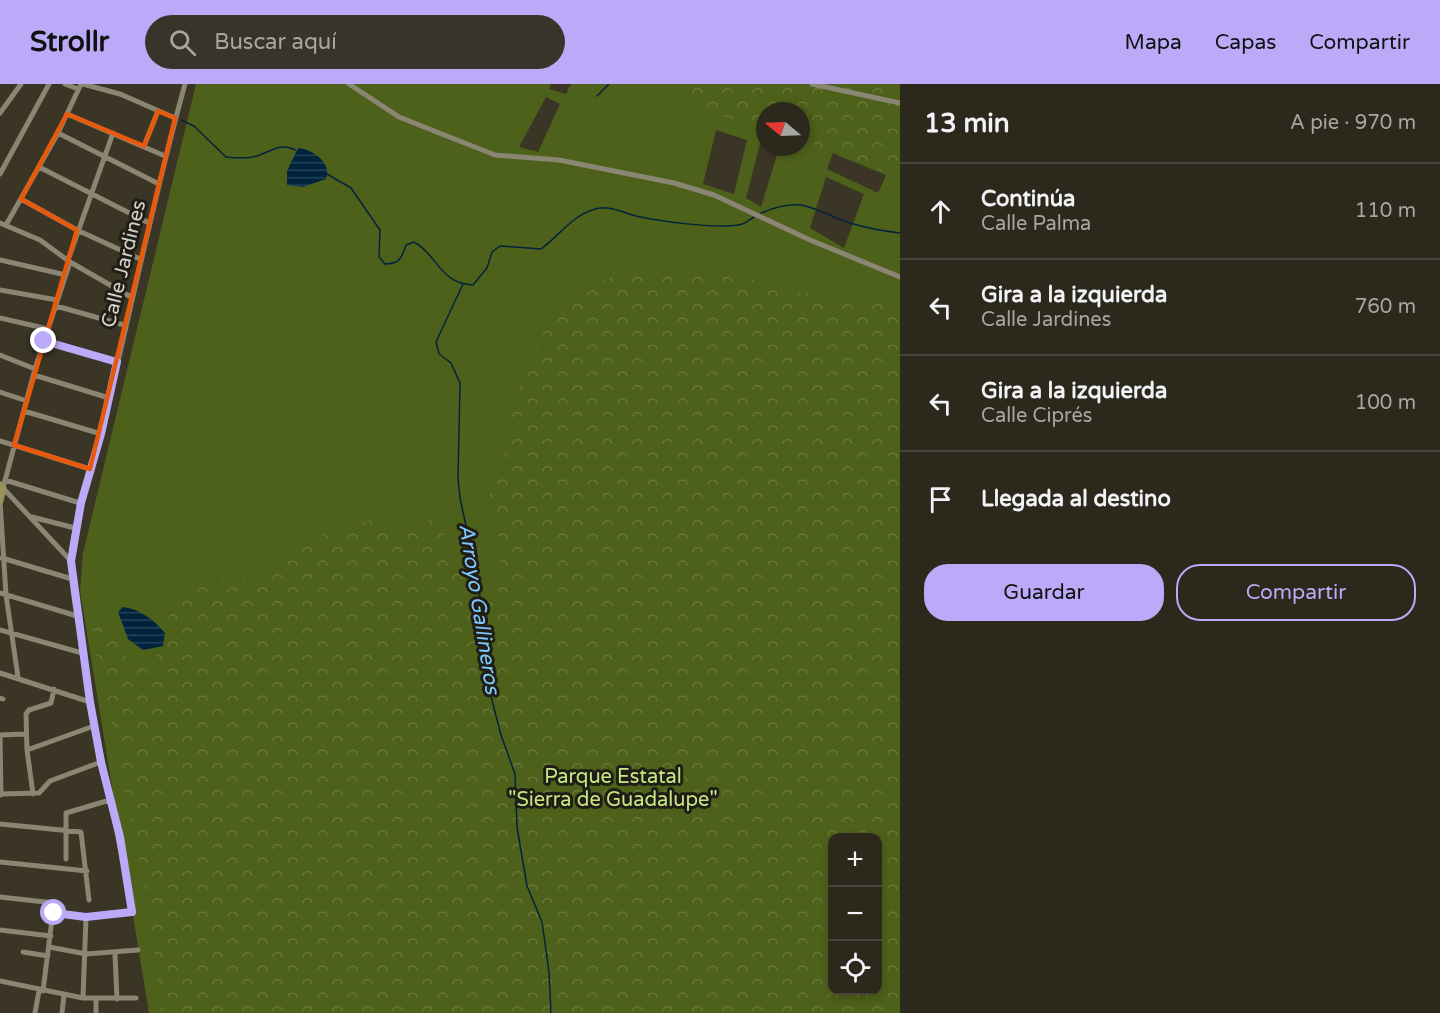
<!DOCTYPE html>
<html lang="es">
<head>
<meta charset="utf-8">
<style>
	body { margin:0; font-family:"Varela Round",sans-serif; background:#383429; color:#f1f3f6 }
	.controls { position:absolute; right:18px; bottom:18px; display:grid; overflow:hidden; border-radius:12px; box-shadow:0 3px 9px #0003 }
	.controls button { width:54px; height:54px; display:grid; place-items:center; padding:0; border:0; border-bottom:2px solid #48443b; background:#2c281c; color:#f1f3f6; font:30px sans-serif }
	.compass { position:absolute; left:756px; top:18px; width:54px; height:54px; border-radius:50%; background:#2c281c; box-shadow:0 3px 9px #0003; rotate:289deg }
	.stop { position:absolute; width:18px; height:18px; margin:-14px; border:4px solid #baaaf7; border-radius:50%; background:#fff }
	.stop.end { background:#baaaf7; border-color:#fff; box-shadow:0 2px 6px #0008 }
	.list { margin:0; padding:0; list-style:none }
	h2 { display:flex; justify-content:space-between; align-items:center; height:78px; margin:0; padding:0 24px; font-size:26px }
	h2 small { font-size:20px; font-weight:400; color:#a6a6a3 }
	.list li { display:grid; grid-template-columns:39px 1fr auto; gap:18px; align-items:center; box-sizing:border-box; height:96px; padding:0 24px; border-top:2px solid #48443b }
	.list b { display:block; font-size:22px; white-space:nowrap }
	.list p { margin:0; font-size:20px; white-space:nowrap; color:#a6a6a3 }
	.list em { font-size:20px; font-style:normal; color:#a6a6a3 }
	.actions { display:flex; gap:12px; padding:18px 24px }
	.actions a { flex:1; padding:14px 0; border:2px solid #baaaf7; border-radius:24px; text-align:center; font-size:21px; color:#baaaf7 }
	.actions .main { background:#baaaf7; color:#111 }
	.icon { flex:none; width:33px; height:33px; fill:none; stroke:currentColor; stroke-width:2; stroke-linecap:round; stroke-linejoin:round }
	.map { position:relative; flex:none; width:900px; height:929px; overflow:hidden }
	header { display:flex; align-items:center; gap:36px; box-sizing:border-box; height:84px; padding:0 30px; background:#baaaf7; color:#111 }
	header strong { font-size:28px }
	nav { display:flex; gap:33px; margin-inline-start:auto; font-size:21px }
	.search { width:420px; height:54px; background:#383429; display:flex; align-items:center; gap:15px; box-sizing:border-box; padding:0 21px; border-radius:33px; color:#a6a6a3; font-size:22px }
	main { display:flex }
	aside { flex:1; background:#2c281c }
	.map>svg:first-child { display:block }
</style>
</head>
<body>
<header>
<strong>Strollr</strong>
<div class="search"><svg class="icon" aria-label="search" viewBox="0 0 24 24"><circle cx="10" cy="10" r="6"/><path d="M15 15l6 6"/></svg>Buscar aquí</div>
<nav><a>Mapa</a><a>Capas</a><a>Compartir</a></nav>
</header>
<main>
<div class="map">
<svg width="900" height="929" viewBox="0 0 900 929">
	<defs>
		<pattern id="forest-crowns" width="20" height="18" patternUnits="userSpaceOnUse" patternTransform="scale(1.5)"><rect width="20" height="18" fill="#4e611a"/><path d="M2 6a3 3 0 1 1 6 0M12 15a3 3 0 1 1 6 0" fill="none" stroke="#67773a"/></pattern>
		<pattern id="water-rules" width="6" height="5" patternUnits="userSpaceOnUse" patternTransform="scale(1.5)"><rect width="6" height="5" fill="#00243d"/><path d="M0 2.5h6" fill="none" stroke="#244358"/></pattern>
	</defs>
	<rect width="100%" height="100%" fill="#3a3525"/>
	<!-- grass -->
	<path fill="#4e611a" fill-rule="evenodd" d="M196 0H551L549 5 566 10 571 0H900V929H149L80 507 83 469ZM546 13 560 20 538 68 519 63ZM765 27H801V63H765L777 71 761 123 746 114 760 60 765 63ZM869 35 837 71 886 91 878 109 827 85 833 69 823 65ZM716 46 747 56 734 110 703 100ZM826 93 864 110 844 164 810 144ZM832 754H878V906H832Z"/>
	<!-- forest -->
	<path fill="url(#forest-crowns)" fill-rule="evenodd" d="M678 0H900V94L801 57V27H765V46L717 30Z
		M679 184 749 193 783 206 900 219V929H161L150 829 95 561 90 522 112 540 129 577 156 576C165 536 176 497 225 493 238 491 254 496 268 497L288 476 331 444 373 436 413 449 434 433 467 494 474 525 498 511 501 462 490 422V389L507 363 510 321 545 247 562 222 599 198 637 185ZM832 754H878V906H832Z"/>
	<!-- water -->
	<path fill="url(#water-rules)" d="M298 64C313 65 332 79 326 95L303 103 287 101V87Z
		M123 523C140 525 154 536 165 549L163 562 143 566 128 555 118 528Z"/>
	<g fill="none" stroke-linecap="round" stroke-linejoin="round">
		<!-- stream -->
		<path stroke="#00243d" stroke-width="1.5" d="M597 12 609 0
			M181 36 194 42 226 73C236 74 247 75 257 72 270 68 281 58 295 66
			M327 90 351 104 380 146 379 173 385 180C399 180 402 174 406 161L414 158C437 170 440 200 473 201L487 184 492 168 500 162 541 165C559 152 571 133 592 126 610 120 620 128 636 132 658 137 722 146 742 140 746 139 750 135 754 133
			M761 129C804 111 811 126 850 139 866 144 883 147 900 149
			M463 200 436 258 439 270 451 279 460 299 458 394 460 414 479 503 487 597 501 651 515 690 517 743 527 802 542 838 549 888 551 929"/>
		<!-- minor -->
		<path stroke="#8b8573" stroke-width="5" d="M65 0 78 5
			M83 0 120 10 175 34
			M349 0 399 33 495 71 559 76 674 99 714 111 810 156 900 193
			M812 0 900 19
			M0 29 21 0
			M67 30 165 72
			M58 49 159 100
			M144 62 158 27
			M39 83 149 139
			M0 90 49 0
			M21 115 77 146 140 175
			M0 139 40 156 70 178 131 213
			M6 141 58 49 81 0
			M0 176 66 191
			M68 176 113 49
			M70 178 35 285 3 404 71 477
			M0 206 57 216
			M56 222 124 241
			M0 234 48 245
			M44 257 117 278
			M0 271 35 285
			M34 291 109 314
			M0 308 27 317
			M24 327 101 350
			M0 357 90 385
			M5 396 80 419
			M0 417 6 511 18 593
			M32 433 75 444
			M2 474 72 495
			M0 509 77 532
			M0 546 82 569
			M0 589 90 618
			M0 614 3 615
			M0 651 1 711
			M0 651 26 650
			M27 666 94 642
			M0 710 39 709 50 697 101 678
			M33 710 27 666 26 630 29 626 51 619 54 605
			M0 740 81 748 89 816
			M66 775V729L110 716
			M0 778 87 787
			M0 813 54 819 43 907
			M54 829 86 833 132 828C117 735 92 645 80 552 77 528 70 500 71 476 74 431 91 391 101 348 130 232 153 115 185 0
			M0 846 51 852
			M49 863 86 870 138 866
			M23 868 48 872
			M115 870 117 915
			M0 897 83 914H136
			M83 914 86 833
			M96 915V929
			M35 929 39 907
			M62 929 64 911"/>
		<!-- major -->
		<path stroke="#98915e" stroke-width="7" d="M0 401 3 404 0 417"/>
	</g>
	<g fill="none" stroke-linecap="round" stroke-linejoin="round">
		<!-- route -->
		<path stroke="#baaaf7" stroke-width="8" d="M44 257 117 278 101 350 81 419 71 477 90 618 101 678 120 753 132 828 86 833 54 829"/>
	</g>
	<!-- marked area -->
	<path fill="none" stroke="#e8590c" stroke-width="4.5" stroke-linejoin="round" d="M158 27 175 34 90 385 14 361 77 146 21 115 67 30 144 62Z"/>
	<g text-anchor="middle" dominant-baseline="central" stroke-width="6" stroke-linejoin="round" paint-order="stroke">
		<!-- street labels -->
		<g font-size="20" fill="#d5d2c8" stroke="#1f1d16">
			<text transform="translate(124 180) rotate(-76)">Calle Jardines</text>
		</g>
		<!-- park labels -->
		<g font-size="20" fill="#c7e781" stroke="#1f1d16">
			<text x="613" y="693">Parque Estatal<tspan x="613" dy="23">"Sierra de Guadalupe"</tspan></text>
		</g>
		<!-- water labels -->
		<g font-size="21" font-style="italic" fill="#7fc8fe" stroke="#1f1d16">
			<text transform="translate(479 525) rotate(81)">Arroyo Gallineros</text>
		</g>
	</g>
</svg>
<div class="controls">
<button>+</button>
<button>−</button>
<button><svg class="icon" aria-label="locate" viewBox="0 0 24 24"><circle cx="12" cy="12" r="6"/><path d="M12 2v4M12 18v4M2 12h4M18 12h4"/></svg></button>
</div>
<svg class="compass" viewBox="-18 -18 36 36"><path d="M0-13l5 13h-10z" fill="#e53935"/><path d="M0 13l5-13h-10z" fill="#a6a6a3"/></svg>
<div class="stop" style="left:54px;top:829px"></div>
<div class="stop end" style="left:44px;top:257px"></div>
</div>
<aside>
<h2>13 min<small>A pie · 970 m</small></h2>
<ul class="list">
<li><svg class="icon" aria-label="ahead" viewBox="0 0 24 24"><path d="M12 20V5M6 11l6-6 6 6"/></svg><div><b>Continúa</b><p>Calle Palma</p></div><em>110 m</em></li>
<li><svg class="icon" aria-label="left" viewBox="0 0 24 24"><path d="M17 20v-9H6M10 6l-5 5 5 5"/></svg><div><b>Gira a la izquierda</b><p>Calle Jardines</p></div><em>760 m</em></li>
<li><svg class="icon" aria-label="left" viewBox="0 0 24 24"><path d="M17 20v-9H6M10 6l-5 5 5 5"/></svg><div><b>Gira a la izquierda</b><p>Calle Ciprés</p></div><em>100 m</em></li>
<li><svg class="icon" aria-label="arrive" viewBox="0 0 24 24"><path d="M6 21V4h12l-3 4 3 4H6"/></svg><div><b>Llegada al destino</b></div></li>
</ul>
<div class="actions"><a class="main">Guardar</a><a>Compartir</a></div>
</aside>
</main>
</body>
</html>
